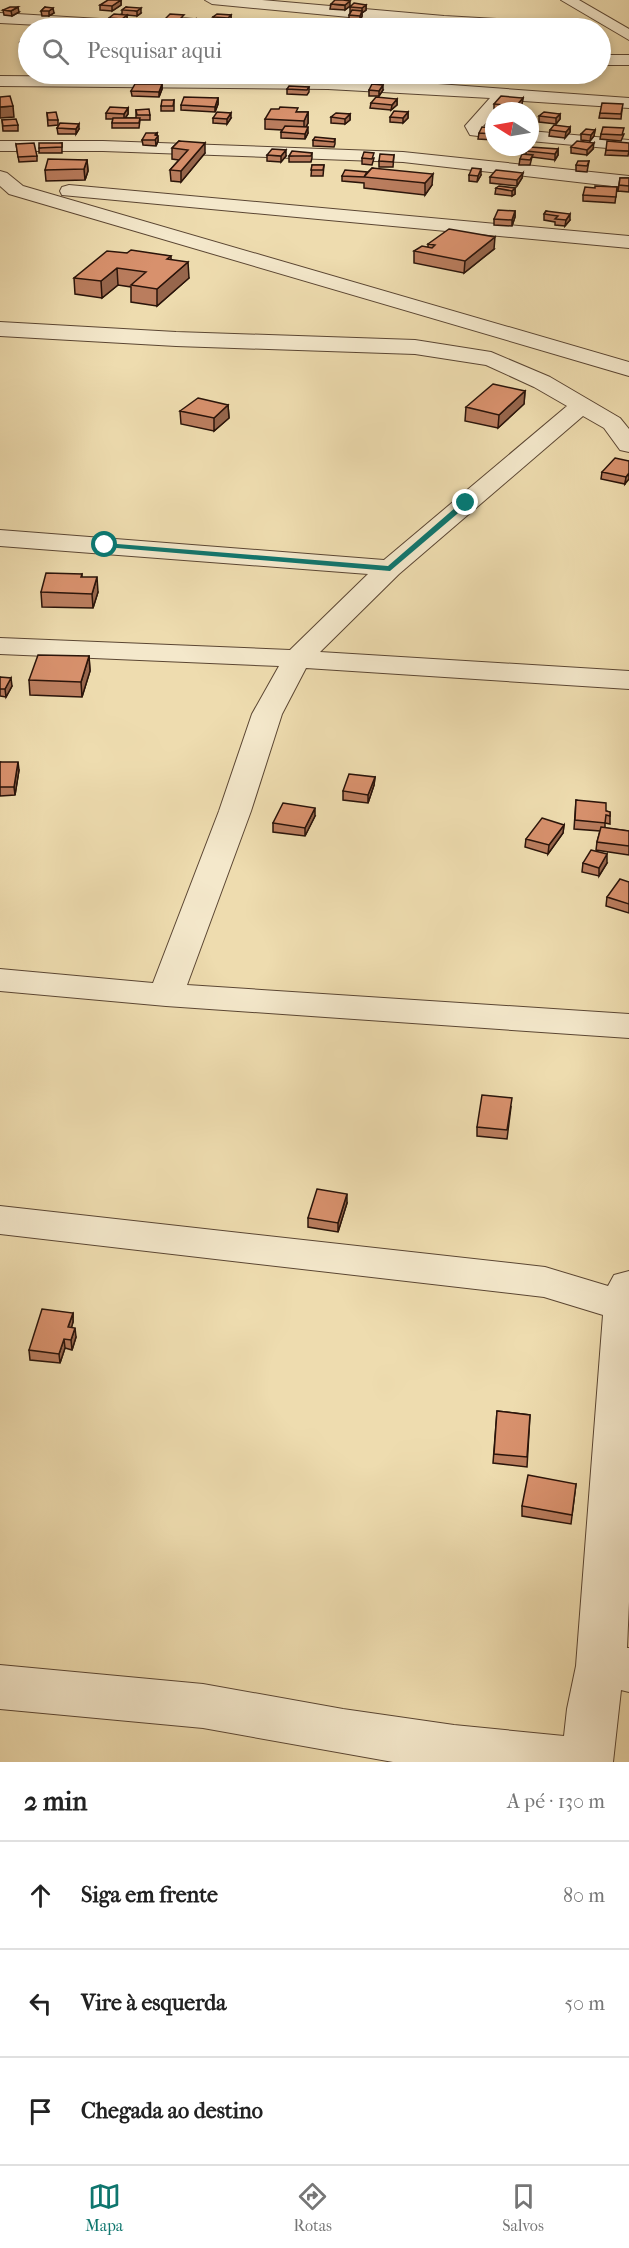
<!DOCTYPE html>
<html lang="pt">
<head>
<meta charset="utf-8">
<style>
	body { margin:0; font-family:"IM FELL French Canon",serif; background:#f2f2f2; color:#222 }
	.compass { position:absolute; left:485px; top:102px; width:54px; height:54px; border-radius:50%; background:#fff; box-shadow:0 3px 9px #0003; rotate:281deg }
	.stop { position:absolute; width:18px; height:18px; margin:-14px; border:4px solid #0f766e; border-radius:50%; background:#fff }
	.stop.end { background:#0f766e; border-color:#fff; box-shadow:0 2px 6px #0008 }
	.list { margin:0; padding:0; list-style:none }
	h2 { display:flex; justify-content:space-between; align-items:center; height:78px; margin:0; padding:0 24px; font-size:26px }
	h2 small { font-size:20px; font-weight:400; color:#767676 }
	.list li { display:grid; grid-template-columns:39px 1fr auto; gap:18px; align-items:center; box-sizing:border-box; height:108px; padding:0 24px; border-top:2px solid #e0e0e0 }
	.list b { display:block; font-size:22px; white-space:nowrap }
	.list em { font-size:20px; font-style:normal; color:#767676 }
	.icon { flex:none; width:33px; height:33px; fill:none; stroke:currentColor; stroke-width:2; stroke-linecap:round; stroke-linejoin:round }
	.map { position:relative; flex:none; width:629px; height:1762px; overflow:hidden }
	.search { position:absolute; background:#fff; box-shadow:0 3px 9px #0003; left:18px; right:18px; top:18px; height:66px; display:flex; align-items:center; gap:15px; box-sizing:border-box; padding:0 21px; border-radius:33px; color:#767676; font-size:22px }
	.sheet { height:402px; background:#fff }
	nav { display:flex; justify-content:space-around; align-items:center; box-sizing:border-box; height:84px; border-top:2px solid #e0e0e0; background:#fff; font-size:16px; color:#767676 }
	nav a { display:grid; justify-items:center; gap:3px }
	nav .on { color:#0f766e }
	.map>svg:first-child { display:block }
</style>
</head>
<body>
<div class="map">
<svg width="629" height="1762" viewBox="0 0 629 1762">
	<rect width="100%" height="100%" fill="#eedcaf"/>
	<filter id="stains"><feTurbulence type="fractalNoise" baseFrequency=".00333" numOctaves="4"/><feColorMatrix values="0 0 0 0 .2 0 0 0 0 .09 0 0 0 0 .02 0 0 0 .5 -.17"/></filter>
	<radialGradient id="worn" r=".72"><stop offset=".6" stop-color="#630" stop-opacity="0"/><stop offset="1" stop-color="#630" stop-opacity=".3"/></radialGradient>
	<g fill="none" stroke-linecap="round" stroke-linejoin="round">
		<defs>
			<path id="minor" d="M205 0H262L444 16 569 23 577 28H495L444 26 212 4Z
				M561 0H579L629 29V40Z
				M0 13 167 23 175 28H98L0 23Z
				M600 55H629V65H600Z
				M0 76 328 79 438 84 629 98V108L507 100 497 111H494V114L483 126 494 128V138L470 135 465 126 490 98 328 89 0 86Z
				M530 131 629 140V150L530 141Z
				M0 141H103L403 152 629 176V188L403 162 103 151H0Z
				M0 171 7 173 23 186 629 362V376L9 194 0 186Z
				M69 185 629 236V248L62 195 60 191 62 187Z
				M0 322 176 332 415 340 491 352 550 377 620 418 629 429V452L620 450 604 428 583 416 399 574 320 652 629 671V689L306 668 282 714 251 811 187 985 629 1014V1038L166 1006 0 991V969L153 983 219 811 252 714 279 666 0 654V638L290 650 368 574 0 546V530L384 560 567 406 534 387 486 365 415 354 176 346 0 336Z
				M0 1206 545 1267 608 1286 614 1275 629 1271V1602L627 1648H629V1692L621 1690 613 1762H393L203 1728 0 1709V1665L203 1684 343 1709 454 1725 564 1736 567 1709 576 1666 603 1315 544 1297 0 1234Z"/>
		</defs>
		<!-- minor casing -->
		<use href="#minor" stroke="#5b4633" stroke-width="2"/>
		<!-- minor -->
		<use href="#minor" fill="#f4e8cb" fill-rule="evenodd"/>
	</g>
	<!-- wall -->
	<path fill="#ba7d5e" stroke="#2a140a" stroke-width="1.5" d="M121 0V5L112 11 100 10V5Z
		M331 4 350 6 345 10 330 9Z
		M366 5V10L362 13V16L360 21 349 20V15L351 12H350V7Z
		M45 7 54 13 49 16H42L41 11Z
		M126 7 141 13 137 16 127 15V20L123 24 109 23V18L122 14V10Z
		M3 10 19 12 12 16 4 15Z
		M231 15V20L228 23 214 22 213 17Z
		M165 19H196L197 24 193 28H204H178V25L166 24Z
		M73 22H89V27L86 28H73Z
		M28 36V48L21 47 20 42Z
		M217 74H234L232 77H217Z
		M162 84V89L159 97 132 96 131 91Z
		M309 87V92L307 95 287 94V89Z
		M369 90H383L379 96H369Z
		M218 98V104L215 112 181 110V105Z
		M523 98 522 104 516 111 494 109V104Z
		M397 99V105L391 110 370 108 371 103Z
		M174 100V111H161V106Z
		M128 108V114L125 118H136V110L150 115V120H140L139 128H112V123L113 119H106V113Z
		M622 109 621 119 599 118 600 113Z
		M298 112H308V123L306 127 308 133 305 139 281 138V132L282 130 265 129V119Z
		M408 112V118L403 123 390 122V117Z
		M47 113 58 120V125L48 126Z
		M350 114V120L345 124 331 123V117Z
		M560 114V119L556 124 539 122V116Z
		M213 118H231L227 124 213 123Z
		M2 120 18 125V131H3Z
		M570 127V132L565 138 549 136 550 130Z
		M57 128 79 129 76 134H58Z
		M494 128V140L478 139 479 133Z
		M595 130 594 136 590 141 581 140V134Z
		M157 133 158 141 156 146 143 145 142 140Z
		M601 134H624L621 141 600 139Z
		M335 139V144L334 147 313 146V140Z
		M179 141 205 153 181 182 171 181 170 170 179 160 172 159V148Z
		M62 143V153H39V148Z
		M16 144 37 156V161L19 162Z
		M571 147 593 149 587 155 571 153Z
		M558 149V155L555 160 532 157 530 165H519L520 159 526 154V151Z
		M606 150 629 151 628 156 605 155Z
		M312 153V158L311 162H289V156Z
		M267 155 286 156 281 162 267 161Z
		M394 155 393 167H379V161Z
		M362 158H374L372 165 362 164Z
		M87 160 88 171 85 180 46 181 45 170Z
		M589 161 587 172 576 171V165Z
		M312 165H324L323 176H311Z
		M372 168 432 185 425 195 364 188V183L342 181V176L367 173Z
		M469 175H481L477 182 469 181Z
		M490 177 522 178 517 186 490 183Z
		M620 178H629V192L618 191Z
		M617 187 615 203 583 201V195L595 188Z
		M496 188H515V194L512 196 495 194Z
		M515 211V217L512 226 494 225V219Z
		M546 211 570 220 565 226 555 225V222L544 220V214Z
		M428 244 494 249 464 273 414 263V251L428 247Z
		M127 253 171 256V259L189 278 157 306 131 302V287L118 285 102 298 75 294 74 278Z
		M525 391 524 404 498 428 465 421 466 407Z
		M228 405 229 418 214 431 181 424 180 411Z
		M629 461 625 484 601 479 602 472Z
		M82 574V577L98 592 93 608 42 607 41 592Z
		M89 656 90 671 82 697 30 695 29 680Z
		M0 677 12 686 6 697 0 696Z
		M0 762 19 770 15 795 0 796Z
		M375 777 374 785 368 803 343 800V791Z
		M576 800 606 811 610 812V824L605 823V828L629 831V855L596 850 597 842 600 831 574 829Z
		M315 816 305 836 273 832V823Z
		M564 825 563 833 548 854 525 847 526 839Z
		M583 863H607L599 876 582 872Z
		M629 882V913L606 906 607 897Z
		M511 1107 507 1139 477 1136V1127Z
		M347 1203 338 1232 308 1227V1218Z
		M73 1313V1322L71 1328 76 1337 72 1350 65 1348 60 1363 30 1360 29 1350Z
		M497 1411 530 1415 527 1467 493 1463Z
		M576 1484 571 1524 522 1516V1506Z"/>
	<!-- shaded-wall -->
	<path fill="#97664c" stroke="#2a140a" stroke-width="1.5" d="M121 0V5L112 11V6Z
		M350 1V6L345 10V5Z
		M366 5V10L362 13V16L360 21V16L362 11V8Z
		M18 7 19 12 12 16 11 11Z
		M53 8 54 13 49 16V11Z
		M141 8V13L137 16V11Z
		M127 15V20L123 24 122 19Z
		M231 15V20L228 23V18Z
		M196 19 197 24 193 28V24Z
		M89 22V27L84 28V24Z
		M162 84V89L159 97V92Z
		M383 85V90L379 96V91Z
		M218 98V104L215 112V107Z
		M523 98 522 104 516 111V106Z
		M397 99V105L391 110 392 105Z
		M13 106 14 117 0 118V107Z
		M128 108V114L124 120V114Z
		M308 112V123L304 131V121Z
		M408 112V118L403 123V118Z
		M231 113V118L227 124V119Z
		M350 114V120L345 124V119Z
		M560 114V119L556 124V118Z
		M79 124V129L76 134V129Z
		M308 127V133L305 139V134Z
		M570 127V132L565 138 566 132Z
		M595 130 594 136 590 141 591 135Z
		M157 133V138L158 136V141L156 146 155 135Z
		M205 143V153L181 182V171Z
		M594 143 593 149 587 155V150Z
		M558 149V155L555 160V154Z
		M286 150V156L281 162V156Z
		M87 160 88 171 85 180 84 169Z
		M481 169V175L477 182 478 176Z
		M523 173 522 178 517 186V180Z
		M433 174 432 185 425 195V183Z
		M515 188V194L512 196V191Z
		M515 211V217L512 226V220Z
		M570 214V220L565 226 566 220Z
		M495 237 494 249 464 273 465 261Z
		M188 262 189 278 157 306V289Z
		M117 268 118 285 102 298 101 281Z
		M525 391 524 404 498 428 499 415Z
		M228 405 229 418 214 431V418Z
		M629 473V479L625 484 626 477Z
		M97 577 98 592 93 608 92 594Z
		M89 656 90 671 82 697 81 682Z
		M11 678 12 686 6 697 5 689Z
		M18 762 19 770 15 795 14 787Z
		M375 777 374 785 368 803V795Z
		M315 808V816L305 836V828Z
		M564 825 563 833 548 854 549 845Z
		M607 854V863L599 876V868Z
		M347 1194V1203L338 1232V1223Z
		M73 1313V1322L69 1337 68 1327Z
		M75 1328 76 1337 72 1350 71 1340Z
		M64 1339 65 1348 60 1363 59 1354Z"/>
	<!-- building -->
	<path fill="#d8916d" stroke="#2a140a" stroke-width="1.5" d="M108 0H121L112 6 100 5Z
		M335 0H343L350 1 345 5 331 4Z
		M354 3 366 5 362 8 350 7Z
		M10 7H18L11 11 3 10Z
		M45 7 53 8 49 11H41Z
		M126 7 141 8 137 11 122 10Z
		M352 10 362 11 360 16 349 15Z
		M114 14 127 15 122 19 109 18Z
		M170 14 184 15 179 20 165 19Z
		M217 14 231 15 228 18 213 17Z
		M182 18 196 19 193 24 178 23Z
		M78 20 89 22 84 24 73 22Z
		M319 23 343 25 340 28 315 27Z
		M123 24 135 25 130 28H115Z
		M157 24 173 25 170 28H153Z
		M25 36H28V43L20 42Z
		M135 84H162L159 92 131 91Z
		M372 84 383 85 379 91 369 90Z
		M289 86 309 87 307 90 287 89Z
		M10 96 13 106 0 107V97Z
		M501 96 523 98 516 106 494 104Z
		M184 97 218 98 215 107 181 105Z
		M376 97 397 99 392 105 371 103Z
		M162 100H174L173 106H161Z
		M602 103 623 104 621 114 600 113Z
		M110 107 128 108 124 114 106 113Z
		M280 107 298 108 296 112H308L304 121 265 119 271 109H279Z
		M149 109 150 115H137L136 110Z
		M394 111 408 112 403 118 390 117Z
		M56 112 58 120H48L47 113Z
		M217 112 231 113 227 119 213 118Z
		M544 112 560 114 556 118 539 116Z
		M336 113 350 114 345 119 331 117Z
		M113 118H140L139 123H112Z
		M16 119 18 125 3 126 2 120Z
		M60 123 79 124 76 129 57 128Z
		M554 125 570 127 566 132 550 130Z
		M285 126 308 127 305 134 281 132Z
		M482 127 494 128V134L479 133Z
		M603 127 624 128 622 135 601 134Z
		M586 129 595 130 591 135 581 134Z
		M146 133H157L155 135 158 136 155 140H142Z
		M315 137 335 139 334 142 313 140Z
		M179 141 205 143 181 171 170 170 188 150 172 148Z
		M577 141 594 143 587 150 571 147Z
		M607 141 629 143V151L606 150Z
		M34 143 37 156 18 157 16 144Z
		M39 143H62V147L39 148Z
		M530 147 558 149 555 154 526 151Z
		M272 149 286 150 281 156 267 155Z
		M292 151 312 153 311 156H289Z
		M364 152 374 153 372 159 362 158Z
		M380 154 394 155 393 162 379 161Z
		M522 154 533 155 530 160 520 159Z
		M48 159 87 160 84 169 45 170Z
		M578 161H589L587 166 576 165Z
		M312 165H324L323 170H311Z
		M372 168 433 174 425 183 364 177Z
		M472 168 481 169 478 176 469 175Z
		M345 170 367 172 364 177 342 176Z
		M496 170 523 173 517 180 490 177Z
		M620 178H629V186L619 185Z
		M499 186 515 188 512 191 496 188Z
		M595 186 617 187 616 197 583 195 585 187 595 188Z
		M498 210 515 211 512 220 494 219Z
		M546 211 570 214 566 220 555 219 558 216 544 214Z
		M449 229 495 237 465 261 414 251 422 246 432 248 435 245 428 244Z
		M131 250 171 256 167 259 188 262 157 289 131 285 146 272 117 268 101 281 74 278 107 251 127 253Z
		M493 384 525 391 499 415 466 407Z
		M198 398 228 405 214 418 180 411Z
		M615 458 629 461V473L626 477 602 472Z
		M46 573 82 574 81 577H97L92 594 41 592Z
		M38 655 89 656 81 682 29 680Z
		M0 677 11 678 5 689H0Z
		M0 762H18L14 787H0Z
		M349 774 375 777 368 795 343 791Z
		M576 800 606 803V811L610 812V816L606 815 605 823 575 820Z
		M283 803 315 808 305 828 273 823Z
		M542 818 564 825 549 845 526 839Z
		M601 827 629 831V846L597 842Z
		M591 850 607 854 599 868 583 863Z
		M620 879 629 882V904L607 897Z
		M482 1095 512 1098 507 1130 477 1127Z
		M317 1189 347 1194 338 1223 308 1218Z
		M42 1309 73 1313 68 1327 75 1328 71 1340 64 1339 59 1354 29 1350Z
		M497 1411 530 1415 527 1457 494 1454Z
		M528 1475 576 1484 572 1515 522 1506Z"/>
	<!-- route -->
	<path fill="#0f766e" d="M463 501 470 503 390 571 105 547 101 545 105 543 388 566Z"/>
	<rect width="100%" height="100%" filter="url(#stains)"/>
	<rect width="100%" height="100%" fill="url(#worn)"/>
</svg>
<svg class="compass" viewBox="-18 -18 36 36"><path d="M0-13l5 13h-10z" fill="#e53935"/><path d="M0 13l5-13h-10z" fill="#767676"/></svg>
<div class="stop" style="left:105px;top:545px"></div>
<div class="stop end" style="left:466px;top:503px"></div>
<div class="search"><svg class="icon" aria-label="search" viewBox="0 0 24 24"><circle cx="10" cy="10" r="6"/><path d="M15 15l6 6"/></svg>Pesquisar aqui</div>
</div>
<section class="sheet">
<h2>2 min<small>A pé · 130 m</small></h2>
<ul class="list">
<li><svg class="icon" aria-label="ahead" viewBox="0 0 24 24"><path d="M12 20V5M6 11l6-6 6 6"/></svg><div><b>Siga em frente</b></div><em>80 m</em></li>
<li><svg class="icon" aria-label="left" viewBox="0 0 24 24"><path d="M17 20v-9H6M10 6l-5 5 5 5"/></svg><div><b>Vire à esquerda</b></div><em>50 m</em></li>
<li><svg class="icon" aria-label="arrive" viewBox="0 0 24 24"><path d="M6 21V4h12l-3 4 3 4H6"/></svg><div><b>Chegada ao destino</b></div></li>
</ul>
</section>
<nav>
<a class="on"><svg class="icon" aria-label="map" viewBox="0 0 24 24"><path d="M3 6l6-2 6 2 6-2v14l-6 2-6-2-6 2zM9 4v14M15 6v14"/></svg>Mapa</a>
<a><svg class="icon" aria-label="directions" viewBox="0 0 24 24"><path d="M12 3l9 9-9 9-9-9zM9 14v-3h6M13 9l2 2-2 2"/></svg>Rotas</a>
<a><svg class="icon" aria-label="saved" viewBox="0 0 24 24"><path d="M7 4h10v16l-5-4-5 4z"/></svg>Salvos</a>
</nav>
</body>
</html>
